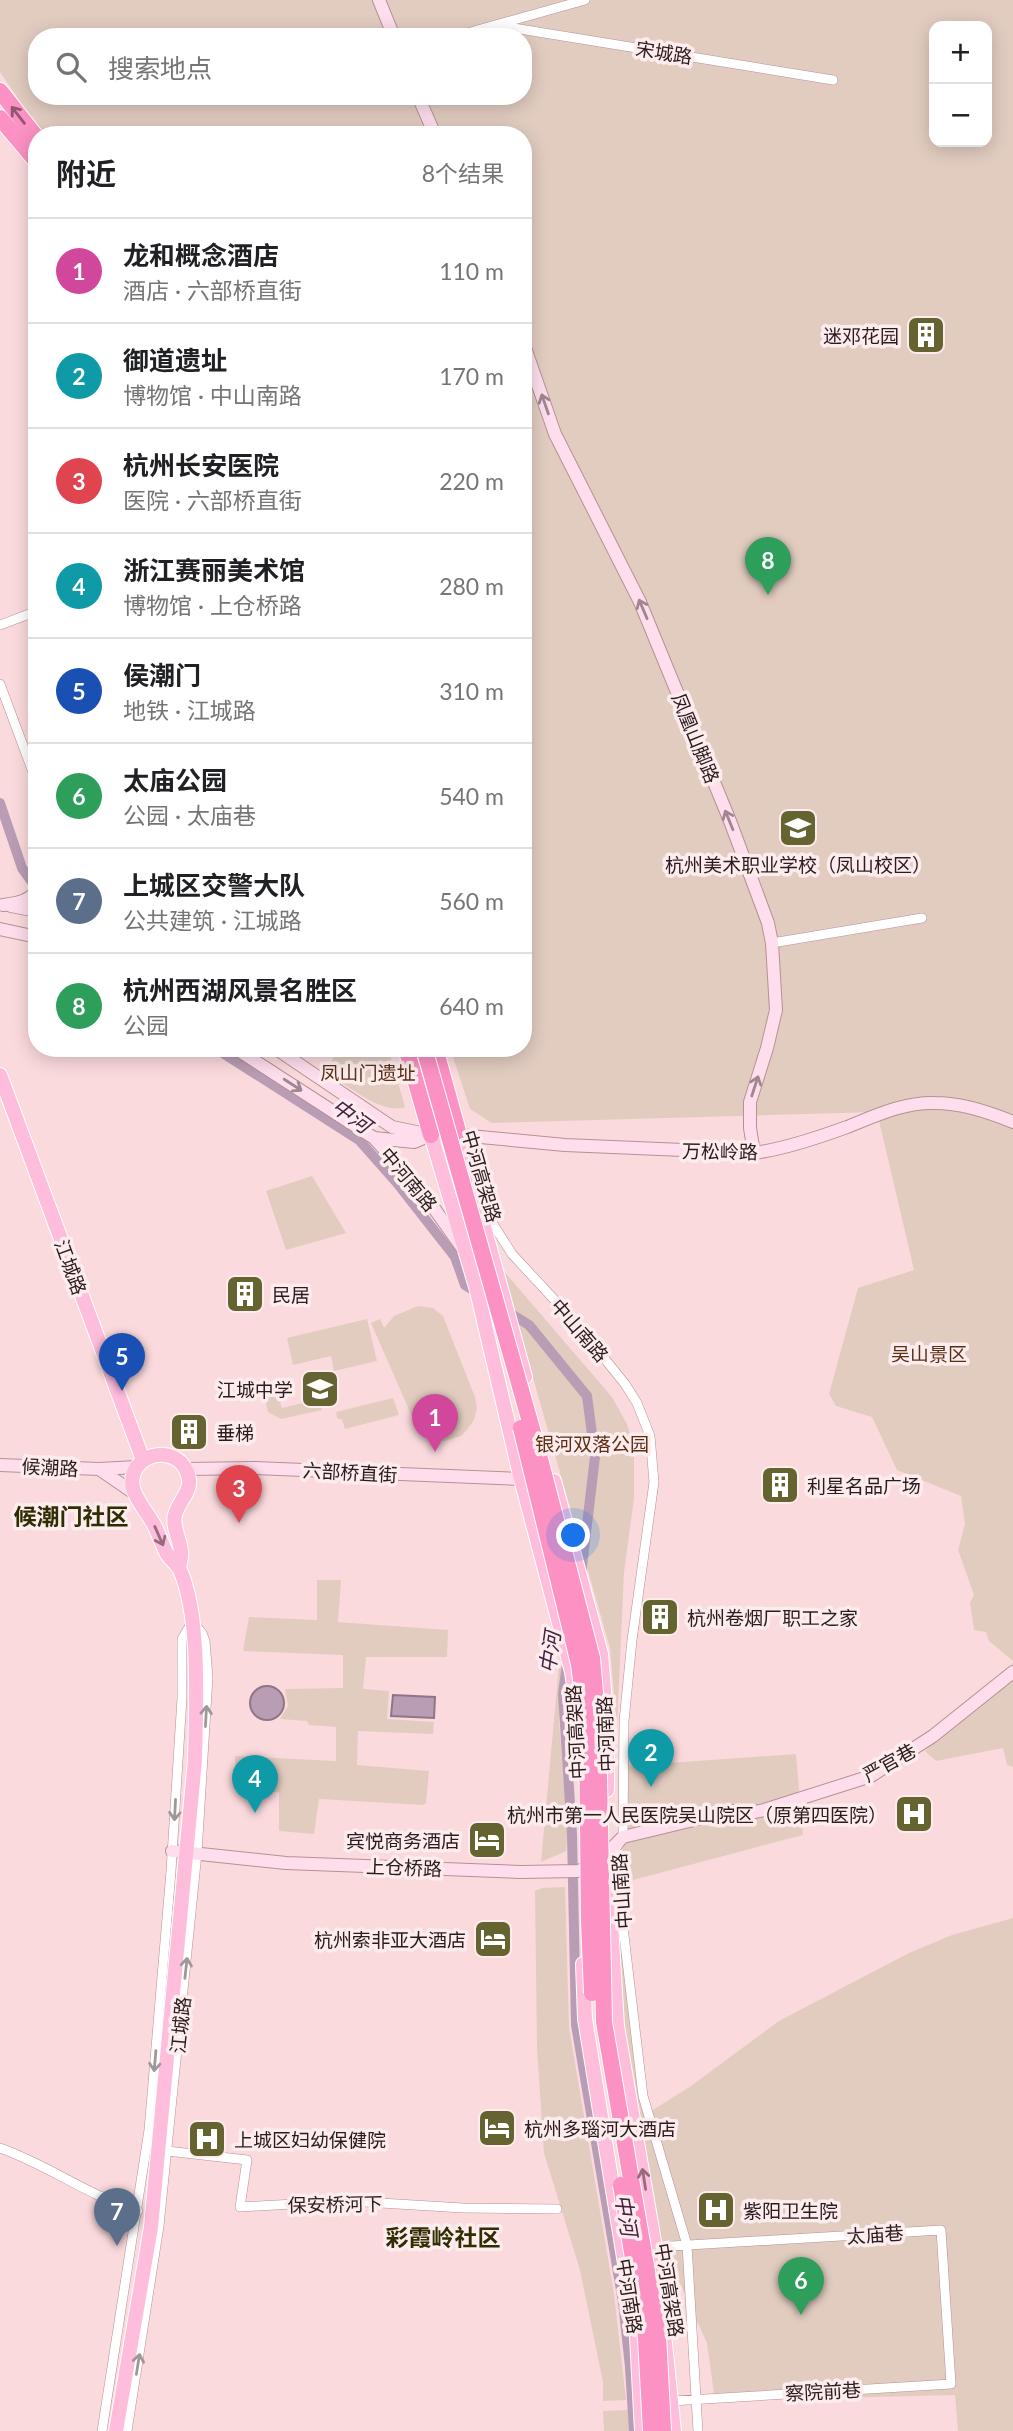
<!DOCTYPE html>
<html lang="zh">
<head>
<meta charset="utf-8">
<style>
	body { margin:0; font-family:Lato,"Noto Sans SC",sans-serif; background:#f6f6f6; color:#202124 }
	.controls { position:absolute; right:21px; top:21px; display:grid; overflow:hidden; border-radius:14px; box-shadow:0 4px 18px #0003 }
	.controls button { width:63px; height:63px; display:grid; place-items:center; padding:0; border:0; border-bottom:2px solid #e0e0e0; background:#fff; color:#202124; font:35px sans-serif }
	.you { position:absolute; left:574px; top:1536px; width:24px; height:24px; margin:-18px; border:5px solid #fff; border-radius:50%; background:#1a73e8; box-shadow:0 0 0 10px #1a73e833 }
	.badge { display:grid; place-items:center; width:46px; height:46px; border-radius:50%; background:#0b8043; color:#fff; font-size:23px; font-weight:700 }
	.pin { position:absolute; translate:-50% -58px; filter:drop-shadow(0 2px 4px #0008) }
	.pin::after { content:''; position:absolute; top:37px; width:24px; height:21px; background:inherit; clip-path:polygon(0 0,100% 0,50% 100%) }
	.list { margin:0; padding:0; list-style:none }
	h2 { display:flex; justify-content:space-between; align-items:center; height:91px; margin:0; padding:0 28px; font-size:30px }
	h2 small { font-size:23px; font-weight:400; color:#757577 }
	.list li { display:grid; grid-template-columns:46px 1fr auto; gap:21px; align-items:center; box-sizing:border-box; height:105px; padding:0 28px; border-top:2px solid #e0e0e0 }
	.list b { display:block; font-size:26px; white-space:nowrap }
	.list p { margin:0; font-size:23px; white-space:nowrap; color:#757577 }
	.list em { font-size:23px; font-style:normal; color:#757577 }
	.icon { flex:none; width:38px; height:38px; fill:none; stroke:currentColor; stroke-width:2; stroke-linecap:round; stroke-linejoin:round }
	.map { position:relative; flex:none; width:1013px; height:2431px; overflow:hidden }
	.search { position:absolute; background:#fff; box-shadow:0 4px 18px #0003; left:28px; top:28px; width:504px; height:77px; display:flex; align-items:center; gap:18px; box-sizing:border-box; padding:0 24px; border-radius:28px; color:#757577; font-size:26px }
	.panel { position:absolute; background:#fff; box-shadow:0 4px 18px #0003; left:28px; top:126px; width:504px; height:931px; border-radius:28px }
	.map>svg:first-child { display:block }
</style>
</head>
<body>
<div class="map">
<svg width="1013" height="2431" viewBox="0 0 1013 2431">
	<rect width="100%" height="100%" fill="#fbdadd"/>
	<!-- green -->
	<path fill="#e2ccc0" fill-rule="evenodd" d="M0 0H1013V1661L989 1641 986 1632 974 1630 970 1603 974 1595 958 1550 965 1524 961 1496 897 1470 872 1417 836 1406 829 1394 858 1288 914 1270 877 1112 492 1123 470 1109 450 1048H523V135H43L0 72ZM934 26H987V142H934ZM37 37H523V96H37Z
		M339 1048H388L405 1107C384 1116 344 1084 326 1071Z
		M312 1176 346 1233 286 1250 266 1191Z
		M502 1269 612 1397 627 1424 634 1446V1498L624 1572 617 1728 610 1648Z
		M418 1306 433 1308 443 1316 475 1397 477 1408 474 1420 466 1431 461 1436 444 1441 429 1436 417 1428 371 1323 380 1319 384 1328 394 1316Z
		M367 1319 377 1361 334 1371 331 1356 293 1365 287 1338Z
		M276 1389 282 1408 320 1399 322 1410 281 1419 268 1412 263 1391Z
		M393 1398 399 1415 345 1429 342 1420 337 1418 336 1412Z
		M317 1580H341L338 1622 448 1630 447 1657H366L363 1689 389 1691 387 1719 434 1722 433 1734 358 1731 357 1765 429 1771 426 1803 423 1805 319 1799 314 1834 279 1831V1792L237 1793 235 1756 336 1761V1727L309 1725 307 1721 280 1719 288 1706 285 1689 343 1688V1655L243 1651 249 1617 317 1620Z
		M560 1654 562 1657 559 1722 568 1832 566 1851 541 1862Z
		M1013 1663V1767L1007 1765 1003 1748 936 1761 925 1751Z
		M796 1754 803 1835 618 1884 648 2113 691 2086 779 2021 909 1953 952 1935 1013 1918V2431H958L955 2395 715 2401 707 2343 660 2240 617 2026 607 1856 615 1855 618 1878 625 1766Z
		M565 1887 569 2027 614 2294 626 2400 603 2401V2382L580 2270 544 2153 537 2049 535 1891 542 1888Z
		M629 2410 630 2431H604L603 2411Z"/>
	<!-- water -->
	<path fill="#b99db4" stroke="#8e7687" stroke-width="2" d="M250 1703a17 17 0 1 1 34 0a17 17 0 1 1-34 0Z
		M393 1695 435 1697 434 1718 391 1716Z"/>
	<g fill="none" stroke-linecap="round" stroke-linejoin="round">
		<!-- canal -->
		<path stroke="#b99db4" stroke-width="10" d="M0 803 22 868 37 889
			M215 1048 359 1140 397 1183 455 1257 465 1285 529 1325 587 1396 595 1457 581 1575
			M567 1664 563 1694 572 1835 576 2025 623 2302 630 2367 634 2431"/>
		<defs>
			<path id="street" d="M495 25 833 80
				M453 37 585 0
				M0 625 37 611
				M0 684 37 783
				M772 943 922 918
				M484 1210 512 1254 575 1322 625 1384 637 1403 650 1436 654 1482 632 1640 624 1721 623 1837 614 1851 643 2096 687 2245 698 2431
				M0 2148C48 2165 89 2196 138 2211
				M167 2151 247 2160 240 2207 348 2201 463 2208 557 2209
				M655 2247 941 2230 951 2384 672 2401
				M102 2431 149 2130 171 1871 182 1698V1639L192 1622 202 1633 205 1641 208 1677 197 1853 159 2226 127 2431"/>
			<path id="secondary" d="M379 0 394 37
				M418 96 435 135
				M523 342 555 434 640 602 730 821 768 923 772 943 776 1010 767 1048 750 1102V1128L754 1153
				M3 905C17 903 28 902 37 890
				M11 906 37 911
				M0 929 37 937
				M235 1048 374 1138 421 1190 463 1249
				M275 1048 392 1127 431 1135
				M374 1138 414 1142 431 1135H459L565 1145 754 1153C785 1149 817 1138 847 1127 875 1116 904 1102 935 1103 961 1103 989 1112 1013 1122
				M0 1465 99 1469
				M187 1469 255 1468 521 1479
				M134 1493 99 1469 137 1467
				M172 1851 286 1863 521 1872 578 1871 596 1864 623 1837 731 1811 750 1813 764 1810 871 1776 933 1736 1013 1672"/>
			<path id="primary" d="M0 1075 143 1460
				M431 1135 476 1287 521 1479 572 1672 576 1699
				M459 1135 525 1377
				M554 1481 601 1654 607 1727V1790
				M608 1873 617 2026 655 2247 674 2431
				M583 1964 585 2019 637 2337 642 2431
				M116 2431 151 2227 195 1760C196 1708 201 1617 180 1570 177 1564 171 1560 167 1554 162 1545 159 1534 154 1525 148 1513 136 1501 133 1488 126 1455 174 1441 187 1472 195 1490 179 1499 175 1515 172 1526 180 1540 181 1551 182 1556 180 1562 179 1567"/>
			<path id="highway" d="M0 91 37 138
				M0 118 37 162
				M406 1048 431 1135
				M435 1048 459 1135"/>
		</defs>
		<!-- street casing -->
		<use href="#street" stroke="#b79094" stroke-width="10"/>
		<!-- secondary casing -->
		<use href="#secondary" stroke="#b79094" stroke-width="14"/>
		<!-- primary casing -->
		<use href="#primary" stroke="#fff" stroke-width="16"/>
		<!-- highway casing -->
		<use href="#highway" stroke="#fff" stroke-width="18"/>
		<!-- street -->
		<use href="#street" stroke="#fff" stroke-width="9"/>
		<!-- secondary -->
		<use href="#secondary" stroke="#fedeed" stroke-width="12"/>
		<!-- primary -->
		<use href="#primary" stroke="#fdbddb" stroke-width="14"/>
		<!-- highway -->
		<use href="#highway" stroke="#fc91c3" stroke-width="16"/>
		<defs>
			<path id="highway-bridge" d="M424 1048 534 1436 592 1658 598 1728 604 2022 658 2335 663 2431
				M521 1428 579 1664 587 1727 589 1921 592 1993
				M621 2185 646 2338 651 2431"/>
		</defs>
		<!-- highway-bridge casing -->
		<use href="#highway-bridge" stroke="#fff" stroke-width="18" stroke-linecap="butt"/>
		<!-- highway-bridge -->
		<use href="#highway-bridge" stroke="#fc91c3" stroke-width="16"/>
	</g>
	<!-- one-way arrows -->
	<defs><path id="oneway-shaft" d="M-6 0H5M1.5-3L5.5 0L1.5 3" fill="none" stroke-width="1.6" stroke-linecap="round" stroke-linejoin="round" transform="scale(1.75)"/></defs>
	<use stroke="#935670" href="#oneway-shaft" transform="translate(18 115) rotate(-128)"/>
	<g stroke="#9f868f">
		<use href="#oneway-shaft" transform="translate(545 404) rotate(-109)"/>
		<use href="#oneway-shaft" transform="translate(643 609) rotate(-113)"/>
		<use href="#oneway-shaft" transform="translate(729 820) rotate(-112)"/>
		<use href="#oneway-shaft" transform="translate(293 1085) rotate(33)"/>
		<use href="#oneway-shaft" transform="translate(755 1086) rotate(-72)"/>
	</g>
	<g stroke="#946c7c">
		<use href="#oneway-shaft" transform="translate(159 1536) rotate(66)"/>
		<use href="#oneway-shaft" transform="translate(644 2179) rotate(-99)"/>
	</g>
	<g stroke="#9f9899">
		<use href="#oneway-shaft" transform="translate(206 1716) rotate(-87)"/>
		<use href="#oneway-shaft" transform="translate(175 1810) rotate(93)"/>
		<use href="#oneway-shaft" transform="translate(186 1968) rotate(-84)"/>
		<use href="#oneway-shaft" transform="translate(155 2061) rotate(95)"/>
		<use href="#oneway-shaft" transform="translate(138 2364) rotate(-81)"/>
	</g>
	<!-- icons -->
	<defs>
		<symbol id="building-square" viewBox="-11 -11 22 22"><rect x="-9" y="-9" width="18" height="18" rx="4" fill="#656431" stroke="#fdeced"/><path d="M-4-6H4V6H1V3H-1V6H-4ZM-2.5-4.3h1.7v1.8h-1.7ZM.8-4.3h1.7v1.8H.8ZM-2.5-1h1.7V.8h-1.7ZM.8-1h1.7V.8H.8Z" fill="#fff"/></symbol>
		<symbol id="school-square" viewBox="-11 -11 22 22"><rect x="-9" y="-9" width="18" height="18" rx="4" fill="#656431" stroke="#fdeced"/><path d="M0-5L7-2L0 1L-7-2ZM-4 1L0 2.5L4 1V4Q0 6-4 4Z" fill="#fff"/></symbol>
		<symbol id="hospital-square" viewBox="-11 -11 22 22"><rect x="-9" y="-9" width="18" height="18" rx="4" fill="#656431" stroke="#fdeced"/><path d="M-5-5h3v3.5h4V-5h3V5h-3V1.5h-4V5h-3Z" fill="#fff"/></symbol>
		<symbol id="hotel-square" viewBox="-11 -11 22 22"><rect x="-9" y="-9" width="18" height="18" rx="4" fill="#656431" stroke="#fdeced"/><path d="M-6-4.5h1.5V1H6V5H4.5V3h-9V5H-6ZM-4 0a1.8 1.8 0 1 1 3.6 0ZM.5 0V-2.5h3Q6-2.5 6 0Z" fill="#fff"/></symbol>
	</defs>
	<g fill-rule="evenodd">
		<use href="#building-square" x="904" y="313" width="44" height="44"/>
		<use href="#school-square" x="776" y="806" width="44" height="44"/>
		<use href="#building-square" x="223" y="1272" width="44" height="44"/>
		<use href="#school-square" x="298" y="1367" width="44" height="44"/>
		<use href="#building-square" x="167" y="1410" width="44" height="44"/>
		<use href="#building-square" x="758" y="1463" width="44" height="44"/>
		<use href="#building-square" x="638" y="1595" width="44" height="44"/>
		<use href="#hospital-square" x="892" y="1792" width="44" height="44"/>
		<use href="#hotel-square" x="465" y="1818" width="44" height="44"/>
		<use href="#hotel-square" x="471" y="1917" width="44" height="44"/>
		<use href="#hotel-square" x="475" y="2106" width="44" height="44"/>
		<use href="#hospital-square" x="185" y="2117" width="44" height="44"/>
		<use href="#hospital-square" x="694" y="2188" width="44" height="44"/>
	</g>
	<g text-anchor="middle" dominant-baseline="central" stroke-width="7" stroke-linejoin="round" paint-order="stroke">
		<!-- street labels -->
		<g font-size="19" fill="#2a1b1d" stroke="#fdeced">
			<text transform="translate(664 52) rotate(9)">宋城路</text>
			<text transform="translate(696 738) rotate(68)">凤凰山脚路</text>
			<text transform="translate(720 1151) rotate(1)">万松岭路</text>
			<text transform="translate(482 1176) rotate(74)">中河高架路</text>
			<text transform="translate(409 1179) rotate(50)">中河南路</text>
			<text transform="translate(71 1267) rotate(70)">江城路</text>
			<text transform="translate(580 1330) rotate(49)">中山南路</text>
			<text transform="translate(50 1467) rotate(3)">候潮路</text>
			<text transform="translate(350 1472) rotate(3)">六部桥直街</text>
			<text transform="translate(575 1732) rotate(-93)">中河高架路</text>
			<text transform="translate(605 1734) rotate(-92)">中河南路</text>
			<text transform="translate(889 1762) rotate(-29)">严官巷</text>
			<text transform="translate(404 1867) rotate(2)">上仓桥路</text>
			<text transform="translate(621 1891) rotate(-94)">中山南路</text>
			<text transform="translate(180 2025) rotate(-84)">江城路</text>
			<text transform="translate(335 2204) rotate(-1)">保安桥河下</text>
			<text transform="translate(875 2234) rotate(-4)">太庙巷</text>
			<text transform="translate(670 2290) rotate(81)">中河高架路</text>
			<text transform="translate(630 2296) rotate(81)">中河南路</text>
			<text transform="translate(823 2391) rotate(-3)">察院前巷</text>
		</g>
		<!-- poi labels -->
		<g font-size="19" fill="#2a1b1d" stroke="#fdeced" text-anchor="start">
			<text x="899" y="335" text-anchor="end">迷邓花园</text>
			<text x="798" y="864" text-anchor="middle">杭州美术职业学校（凤山校区）</text>
			<text x="272" y="1294">民居</text>
			<text x="293" y="1389" text-anchor="end">江城中学</text>
			<text x="216" y="1432">垂梯</text>
			<text x="807" y="1485">利星名品广场</text>
			<text x="687" y="1617">杭州卷烟厂职工之家</text>
			<text x="887" y="1814" text-anchor="end">杭州市第一人民医院吴山院区（原第四医院）</text>
			<text x="460" y="1840" text-anchor="end">宾悦商务酒店</text>
			<text x="466" y="1939" text-anchor="end">杭州索非亚大酒店</text>
			<text x="524" y="2128">杭州多瑙河大酒店</text>
			<text x="234" y="2139">上城区妇幼保健院</text>
			<text x="743" y="2210">紫阳卫生院</text>
		</g>
		<!-- park labels -->
		<g font-size="19" fill="#5b2f14" stroke="#fdeced">
			<text x="368" y="1072">凤山门遗址</text>
			<text x="929" y="1353">吴山景区</text>
			<text x="592" y="1443">银河双落公园</text>
		</g>
		<!-- water labels -->
		<g font-size="21" font-style="italic" fill="#462041" stroke="#fdeced">
			<text transform="translate(352 1115) rotate(36)">中河</text>
			<text transform="translate(549 1652) rotate(-82)">中河</text>
			<text transform="translate(627 2215) rotate(80)">中河</text>
		</g>
		<!-- quarter labels -->
		<g font-size="23" font-weight="bold" fill="#2f2d02" stroke="#fdeced">
			<text x="71" y="1516">候潮门社区</text>
			<text x="443" y="2237">彩霞岭社区</text>
		</g>
	</g>
</svg>
<div class="controls">
<button>+</button>
<button>−</button>
</div>
<div class="you"></div>
<div class="pin badge" style="left:435px;top:1452px;background:#d1479c">1</div>
<div class="pin badge" style="left:651px;top:1787px;background:#0f9aa8">2</div>
<div class="pin badge" style="left:239px;top:1523px;background:#e0444e">3</div>
<div class="pin badge" style="left:255px;top:1813px;background:#0f9aa8">4</div>
<div class="pin badge" style="left:122px;top:1391px;background:#1a4fb4">5</div>
<div class="pin badge" style="left:801px;top:2315px;background:#2e9e5b">6</div>
<div class="pin badge" style="left:117px;top:2246px;background:#5c6f8a">7</div>
<div class="pin badge" style="left:768px;top:595px;background:#2e9e5b">8</div>
<div class="search"><svg class="icon" aria-label="search" viewBox="0 0 24 24"><circle cx="10" cy="10" r="6"/><path d="M15 15l6 6"/></svg>搜索地点</div>
<section class="panel">
<h2>附近<small>8个结果</small></h2>
<ul class="list">
<li><span class="badge" style="background:#d1479c">1</span><div><b>龙和概念酒店</b><p>酒店 · 六部桥直街</p></div><em>110 m</em></li>
<li><span class="badge" style="background:#0f9aa8">2</span><div><b>御道遗址</b><p>博物馆 · 中山南路</p></div><em>170 m</em></li>
<li><span class="badge" style="background:#e0444e">3</span><div><b>杭州长安医院</b><p>医院 · 六部桥直街</p></div><em>220 m</em></li>
<li><span class="badge" style="background:#0f9aa8">4</span><div><b>浙江赛丽美术馆</b><p>博物馆 · 上仓桥路</p></div><em>280 m</em></li>
<li><span class="badge" style="background:#1a4fb4">5</span><div><b>侯潮门</b><p>地铁 · 江城路</p></div><em>310 m</em></li>
<li><span class="badge" style="background:#2e9e5b">6</span><div><b>太庙公园</b><p>公园 · 太庙巷</p></div><em>540 m</em></li>
<li><span class="badge" style="background:#5c6f8a">7</span><div><b>上城区交警大队</b><p>公共建筑 · 江城路</p></div><em>560 m</em></li>
<li><span class="badge" style="background:#2e9e5b">8</span><div><b>杭州西湖风景名胜区</b><p>公园</p></div><em>640 m</em></li>
</ul>
</section>
</div>
</body>
</html>
